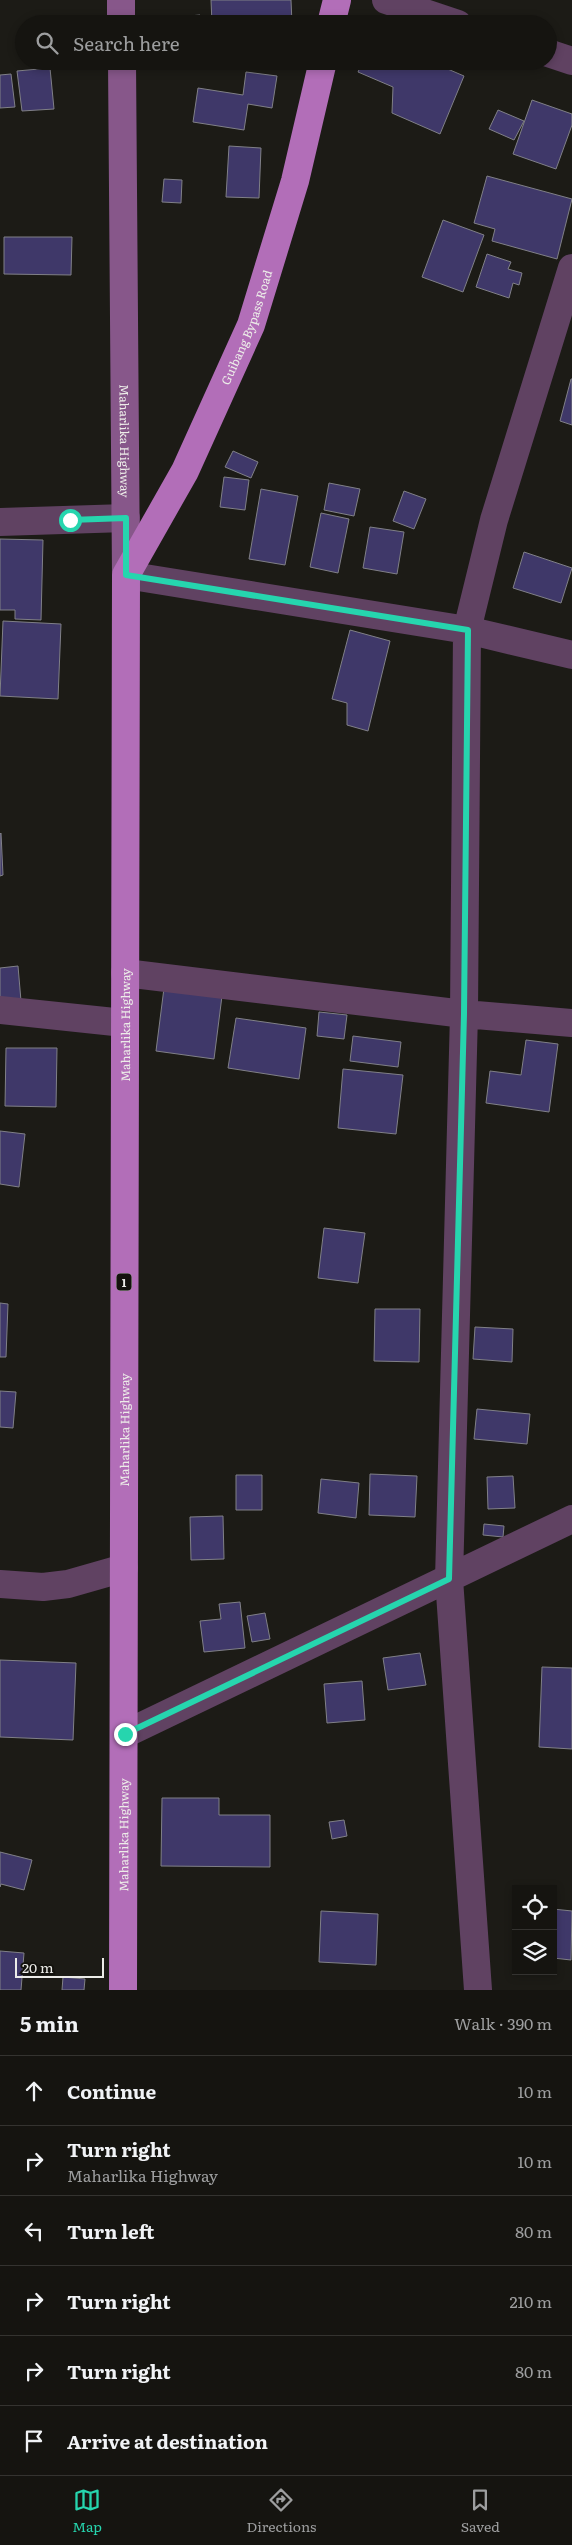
<!DOCTYPE html>
<html lang="en">
<head>
<meta charset="utf-8">
<style>
	body { margin:0; font-family:Literata,serif; background:#1e1d19; color:#f1f3f6 }
	.controls { position:absolute; right:15px; bottom:15px; display:grid; overflow:hidden; border-radius:0px; box-shadow:0 2px 8px #0003 }
	.controls button { width:45px; height:45px; display:grid; place-items:center; padding:0; border:0; border-bottom:1px solid #343330; background:#151410; color:#f1f3f6; font:25px sans-serif }
	.scale { position:absolute; left:15px; bottom:12px; width:89px; box-sizing:border-box; padding-left:5px; border:2px solid #ecece8; border-top:0; font-size:14px; line-height:18px; white-space:nowrap; color:#ecece8; -webkit-text-stroke:4px #13120d; paint-order:stroke }
	.stop { position:absolute; width:15px; height:15px; margin:-11px; border:4px solid #26d5ae; border-radius:50%; background:#fff }
	.stop.end { background:#26d5ae; border-color:#fff; box-shadow:0 1px 5px #0008 }
	.list { margin:0; padding:0; list-style:none }
	h2 { display:flex; justify-content:space-between; align-items:center; height:65px; margin:0; padding:0 20px; font-size:21px }
	h2 small { font-size:16px; font-weight:400; color:#9d9e9f }
	.list li { display:grid; grid-template-columns:32px 1fr auto; gap:15px; align-items:center; box-sizing:border-box; height:70px; padding:0 20px; border-top:1px solid #343330 }
	.list b { display:block; font-size:19px; white-space:nowrap }
	.list p { margin:0; font-size:16px; white-space:nowrap; color:#9d9e9f }
	.list em { font-size:16px; font-style:normal; color:#9d9e9f }
	.icon { flex:none; width:28px; height:28px; fill:none; stroke:currentColor; stroke-width:2; stroke-linecap:round; stroke-linejoin:round }
	.map { position:relative; flex:none; width:572px; height:1990px; overflow:hidden }
	.search { position:absolute; background:#151410; box-shadow:0 2px 8px #0003; left:15px; right:15px; top:15px; height:55px; display:flex; align-items:center; gap:12px; box-sizing:border-box; padding:0 18px; border-radius:28px; color:#9d9e9f; font-size:19px }
	.sheet { height:485px; background:#151410 }
	nav { display:flex; justify-content:space-around; align-items:center; box-sizing:border-box; height:70px; border-top:1px solid #343330; background:#151410; font-size:14px; color:#9d9e9f }
	nav a { display:grid; justify-items:center; gap:2px }
	nav .on { color:#26d5ae }
	.map>svg:first-child { display:block }
</style>
</head>
<body>
<div class="map">
<svg width="572" height="1990" viewBox="0 0 572 1990">
	<rect width="100%" height="100%" fill="#1c1b16"/>
	<!-- building -->
	<path fill="#3f3869" stroke="#808087" d="M211 0H291L292 24H212Z
		M200 15 201 24H178V17Z
		M363 61H429L464 76 440 134 392 113 393 87 358 72Z
		M50 68 54 109 22 111 17 71Z
		M246 72 277 76 272 108 248 104 244 130 193 122 198 88 243 95Z
		M11 74 15 107 0 108V75Z
		M532 100 572 114V125L556 169 513 154Z
		M498 110 524 121 514 140 489 129Z
		M229 146 261 148 259 198 226 197Z
		M487 176 572 199 557 259 492 241 495 229 474 223Z
		M164 179 182 180 181 203 162 202Z
		M443 220 484 235 463 292 422 277Z
		M4 237H72L71 275 4 274Z
		M487 254 511 262 508 269 522 273 519 285 513 283 509 298 476 287Z
		M571 379H572V425L560 421Z
		M233 451 258 462 251 478 225 467Z
		M224 477 249 480 245 510 220 507Z
		M329 483 360 489 354 516 324 510Z
		M261 489 298 496 285 565 249 559Z
		M404 491 426 499 414 529 393 521Z
		M321 513 349 519 338 573 310 567Z
		M370 527 404 532 397 574 363 568Z
		M0 539 43 540 41 620 15 619V610H0Z
		M524 552 572 568 561 603 513 588Z
		M3 621 61 624 58 699 0 696Z
		M350 630 390 641 368 731 347 725V703L332 699Z
		M1 833 3 875 0 876V834Z
		M18 966 21 1001 0 1003V968Z
		M164 988 222 996 214 1059 156 1051Z
		M319 1012 347 1015 344 1039 317 1036Z
		M236 1018 306 1028 299 1079 228 1068Z
		M353 1036 401 1042 398 1067 350 1061Z
		M526 1040 558 1044 549 1112 486 1103 490 1071 521 1075Z
		M6 1048H57L56 1107 5 1106Z
		M343 1069 403 1075 396 1134 338 1128Z
		M0 1131 25 1134 19 1187 0 1184Z
		M324 1228 365 1233 358 1283 318 1278Z
		M0 1303 8 1304 6 1357H0Z
		M375 1309H420L419 1362 374 1361Z
		M475 1327 513 1329 512 1362 473 1359Z
		M0 1391 16 1392 13 1428 0 1427Z
		M477 1409 530 1414 527 1444 474 1439Z
		M370 1474 417 1476 415 1517 369 1515Z
		M236 1475H262V1510H236Z
		M513 1476 515 1508 488 1509 487 1477Z
		M321 1479 359 1483 356 1518 318 1513Z
		M223 1516 224 1559 191 1560 190 1517Z
		M484 1524 504 1526 503 1537 483 1535Z
		M240 1602 245 1648 204 1652 200 1621 221 1619 219 1604Z
		M265 1613 270 1639 252 1642 247 1616Z
		M420 1653 426 1685 388 1690 383 1658Z
		M0 1660 76 1663 73 1740 0 1737Z
		M542 1667 572 1668V1749L539 1747Z
		M362 1681 365 1720 327 1723 324 1684Z
		M162 1798H219V1815H270V1867L161 1866Z
		M344 1820 347 1836 332 1839 329 1822Z
		M0 1852 32 1860 24 1890 1 1884 0 1887Z
		M553 1909 572 1911 571 1960 553 1958Z
		M321 1911 378 1914 376 1965 319 1962Z
		M0 1951 24 1953 21 1990H0Z
		M63 1977 85 1979 84 1990H62Z"/>
	<g fill="none" stroke-linecap="round" stroke-linejoin="round">
		<!-- minor -->
		<path stroke="#604262" stroke-width="28" d="M0 522 126 518
			M126 575 467 630 572 655
			M125 973 464 1014 572 1023
			M0 1010 124 1023
			M0 1584 43 1587 68 1584 124 1568
			M125 1734 572 1519
			M478 1990 449 1579 464 1014 467 630 494 520 572 268"/>
		<!-- tertiary -->
		<path stroke="#604262" stroke-width="28" d="M386 0 458 24
			M548 53 572 61"/>
		<!-- secondary -->
		<g stroke="#87578a" stroke-width="28">
			<path d="M121 0V24"/>
			<path id="s1" d="M122 61 126 575"/>
		</g>
		<!-- trunk -->
		<g stroke="#b26eb8" stroke-width="28">
			<path d="M331 24 337 0"/>
			<path id="s2" d="M123 1990 126 575 185 471 251 325 295 181 323 61"/>
		</g>
	</g>
	<g fill="none" stroke-linecap="round" stroke-linejoin="round">
		<!-- route -->
		<path stroke="#26d5ae" stroke-width="6" d="M70 520 126 518V575L468 630 464 1014 449 1579 125 1734"/>
	</g>
	<g text-anchor="middle" dominant-baseline="central" stroke-width="4.5" stroke-linejoin="round" paint-order="stroke">
		<!-- shield labels -->
		<rect fill="#13120d" stroke="#ababa6" stroke-width="1" x="116.5" y="1273.5" width="15" height="17" rx="4"/>
		<g font-size="11" font-weight="bold" fill="#ecece8">
			<text x="124" y="1282">1</text>
		</g>
		<!-- street labels -->
		<g font-size="12" fill="#ecece8" stroke="#13120d">
			<text stroke="none"><textPath href="#s2" startOffset="1691">Guibang Bypass Road</textPath></text>
			<text stroke="none"><textPath href="#s1" startOffset="380">Maharlika Highway</textPath></text>
			<text stroke="none"><textPath href="#s2" startOffset="965">Maharlika Highway</textPath></text>
			<text stroke="none"><textPath href="#s2" startOffset="560">Maharlika Highway</textPath></text>
			<text stroke="none"><textPath href="#s2" startOffset="155">Maharlika Highway</textPath></text>
		</g>
	</g>
</svg>
<div class="controls">
<button><svg class="icon" aria-label="locate" viewBox="0 0 24 24"><circle cx="12" cy="12" r="6"/><path d="M12 2v4M12 18v4M2 12h4M18 12h4"/></svg></button>
<button><svg class="icon" aria-label="layers" viewBox="0 0 24 24"><path d="M12 4l9 5-9 5-9-5zM3 14l9 5 9-5"/></svg></button>
</div>
<div class="scale">20 m</div>
<div class="stop" style="left:70px;top:520px"></div>
<div class="stop end" style="left:125px;top:1734px"></div>
<div class="search"><svg class="icon" aria-label="search" viewBox="0 0 24 24"><circle cx="10" cy="10" r="6"/><path d="M15 15l6 6"/></svg>Search here</div>
</div>
<section class="sheet">
<h2>5 min<small>Walk · 390 m</small></h2>
<ul class="list">
<li><svg class="icon" aria-label="ahead" viewBox="0 0 24 24"><path d="M12 20V5M6 11l6-6 6 6"/></svg><div><b>Continue</b></div><em>10 m</em></li>
<li><svg class="icon" aria-label="right" viewBox="0 0 24 24"><path d="M7 20v-9h11M14 6l5 5-5 5"/></svg><div><b>Turn right</b><p>Maharlika Highway</p></div><em>10 m</em></li>
<li><svg class="icon" aria-label="left" viewBox="0 0 24 24"><path d="M17 20v-9H6M10 6l-5 5 5 5"/></svg><div><b>Turn left</b></div><em>80 m</em></li>
<li><svg class="icon" aria-label="right" viewBox="0 0 24 24"><path d="M7 20v-9h11M14 6l5 5-5 5"/></svg><div><b>Turn right</b></div><em>210 m</em></li>
<li><svg class="icon" aria-label="right" viewBox="0 0 24 24"><path d="M7 20v-9h11M14 6l5 5-5 5"/></svg><div><b>Turn right</b></div><em>80 m</em></li>
<li><svg class="icon" aria-label="arrive" viewBox="0 0 24 24"><path d="M6 21V4h12l-3 4 3 4H6"/></svg><div><b>Arrive at destination</b></div></li>
</ul>
</section>
<nav>
<a class="on"><svg class="icon" aria-label="map" viewBox="0 0 24 24"><path d="M3 6l6-2 6 2 6-2v14l-6 2-6-2-6 2zM9 4v14M15 6v14"/></svg>Map</a>
<a><svg class="icon" aria-label="directions" viewBox="0 0 24 24"><path d="M12 3l9 9-9 9-9-9zM9 14v-3h6M13 9l2 2-2 2"/></svg>Directions</a>
<a><svg class="icon" aria-label="saved" viewBox="0 0 24 24"><path d="M7 4h10v16l-5-4-5 4z"/></svg>Saved</a>
</nav>
</body>
</html>
